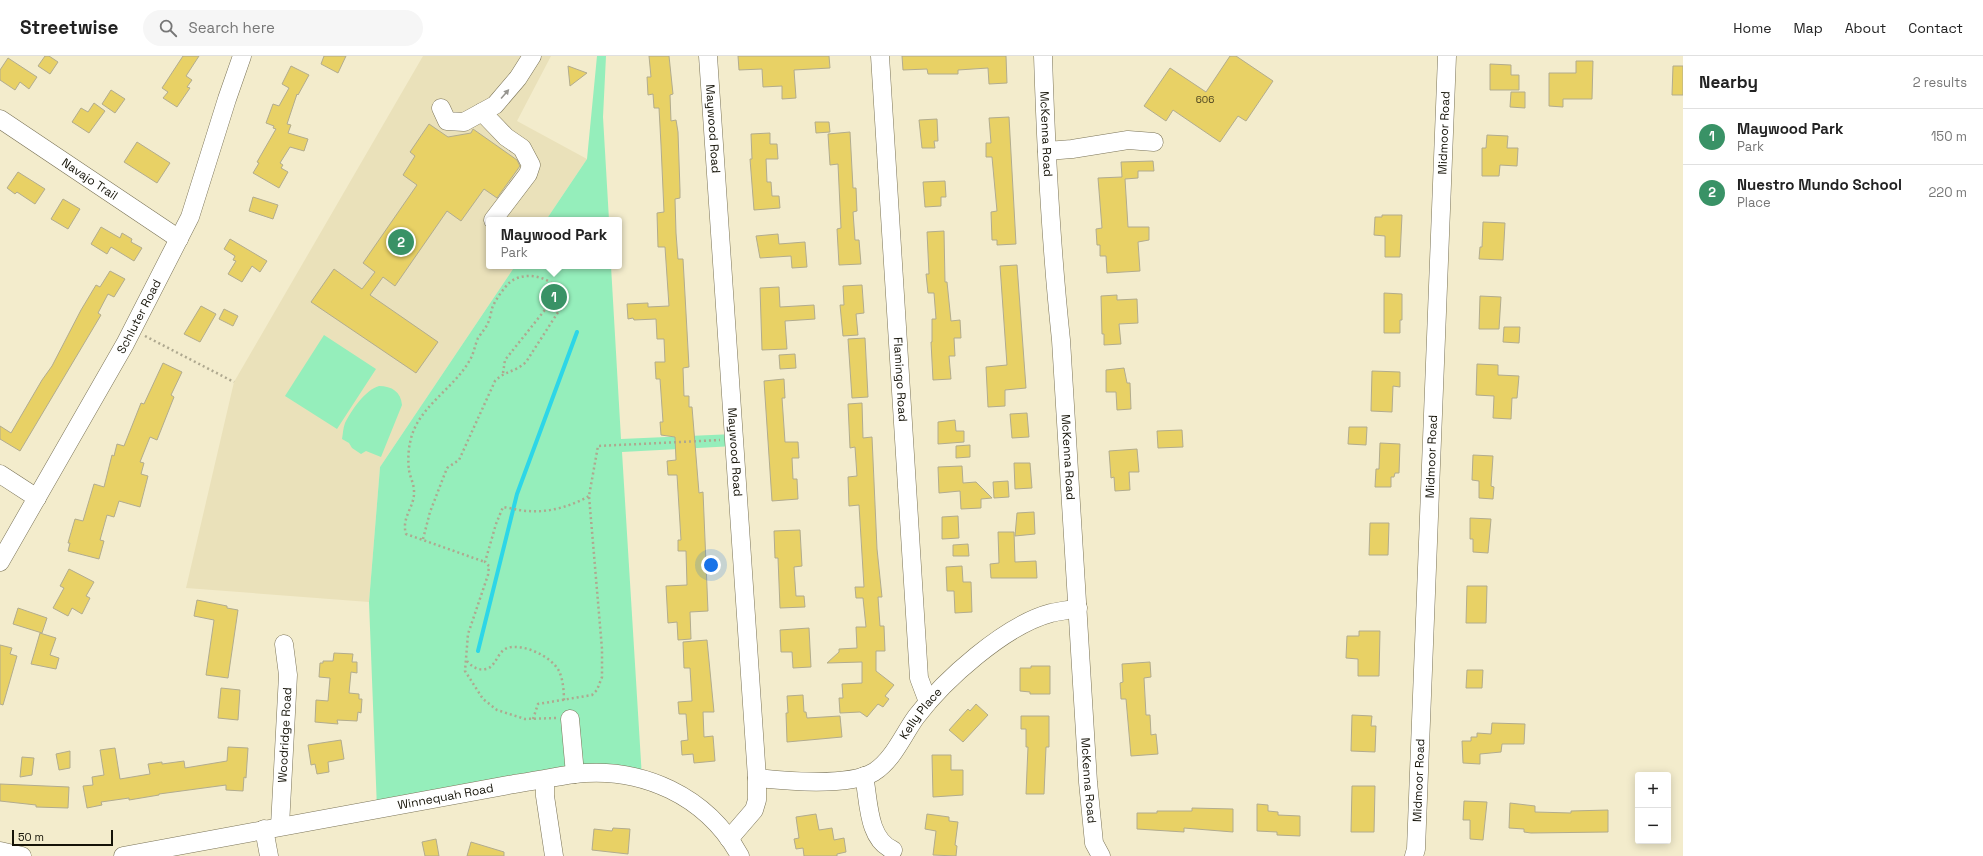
<!DOCTYPE html>
<html lang="en">
<head>
<meta charset="utf-8">
<style>
	body { margin:0; font-family:"Space Grotesk",sans-serif; background:#f6f6f6; color:#222 }
	.controls { position:absolute; right:12px; bottom:12px; display:grid; overflow:hidden; border-radius:4px; box-shadow:0 2px 10px #0003 }
	.controls button { width:36px; height:36px; display:grid; place-items:center; padding:0; border:0; border-bottom:1px solid #e0e0e0; background:#fff; color:#222; font:20px sans-serif }
	.scale { position:absolute; left:12px; bottom:10px; width:101px; box-sizing:border-box; padding-left:4px; border:2px solid #151308; border-top:0; font-size:11px; line-height:14px; white-space:nowrap; color:#151308; -webkit-text-stroke:3px #f3eccc; paint-order:stroke }
	.you { position:absolute; left:711px; top:509px; width:14px; height:14px; margin:-10px; border:3px solid #fff; border-radius:50%; background:#1a73e8; box-shadow:0 0 0 6px #1a73e833 }
	.badge { display:grid; place-items:center; width:26px; height:26px; border-radius:50%; background:#399266; color:#fff; font-size:13px; font-weight:700 }
	.pin { position:absolute; translate:-50% -50%; border:2px solid #fff; box-shadow:0 1px 4px #0006 }
	.popup { position:absolute; left:486px; top:161px; width:136px; height:52px; box-sizing:border-box; display:grid; place-content:center; border-radius:4px; background:#fff; filter:drop-shadow(0 1px 3px #0005); font-size:13px; white-space:nowrap; color:#767676 }
	.popup b { font-size:15px; color:#222 }
	.popup::after { content:''; position:absolute; left:50%; top:100%; margin-left:-8px; border:8px solid transparent; border-top-color:#fff }
	.list { margin:0; padding:0; list-style:none }
	h2 { display:flex; justify-content:space-between; align-items:center; height:52px; margin:0; padding:0 16px; font-size:17px }
	h2 small { font-size:13px; font-weight:400; color:#767676 }
	.list li { display:grid; grid-template-columns:26px 1fr auto; gap:12px; align-items:center; box-sizing:border-box; height:56px; padding:0 16px; border-top:1px solid #e0e0e0 }
	.list b { display:block; font-size:15px; white-space:nowrap }
	.list p { margin:0; font-size:13px; white-space:nowrap; color:#767676 }
	.list em { font-size:13px; font-style:normal; color:#767676 }
	.icon { flex:none; width:22px; height:22px; fill:none; stroke:currentColor; stroke-width:2; stroke-linecap:round; stroke-linejoin:round }
	.map { position:relative; flex:none; width:1683px; height:800px; overflow:hidden }
	header { display:flex; align-items:center; gap:24px; box-sizing:border-box; height:56px; padding:0 20px; background:#fff; border-bottom:1px solid #e0e0e0 }
	header strong { font-size:19px }
	nav { display:flex; gap:22px; margin-inline-start:auto; font-size:14px }
	.search { width:280px; height:36px; background:#f6f6f6; display:flex; align-items:center; gap:10px; box-sizing:border-box; padding:0 14px; border-radius:22px; color:#767676; font-size:15px }
	main { display:flex }
	aside { flex:1; background:#fff }
	.map>svg:first-child { display:block }
</style>
</head>
<body>
<header>
<strong>Streetwise</strong>
<div class="search"><svg class="icon" aria-label="search" viewBox="0 0 24 24"><circle cx="10" cy="10" r="6"/><path d="M15 15l6 6"/></svg>Search here</div>
<nav><a>Home</a><a>Map</a><a>About</a><a>Contact</a></nav>
</header>
<main>
<div class="map">
<svg width="1683" height="800" viewBox="0 0 1683 800">
	<rect width="100%" height="100%" fill="#f3eccc"/>
	<!-- built -->
	<path fill="#eae1ba" d="M423 0H551L517 65 587 103 546 164H489V210H515L380 411 369 546 186 532 234 326Z"/>
	<!-- green -->
	<path fill="#95eebb" d="M597 0H606L603 61 609 164H546L587 103Z
		M515 210H611L621 383 734 378 735 390 622 396 642 722 611 717 377 753 369 546 380 411Z
		M324 279 376 313 337 373 285 340Z
		M379 330C392 330 401 336 402 349L381 401 366 395 361 398 352 392 349 387 342 383C343 378 343 372 345 367 351 355 365 334 379 330Z"/>
	<g fill="none" stroke-linecap="round" stroke-linejoin="round">
		<!-- stream -->
		<path stroke="#2dd6e7" stroke-width="4" d="M478 595 517 438 577 276"/>
	</g>
	<!-- building -->
	<path fill="#e8d165" stroke="#b2ac8e" d="M45 0H49L58 6 50 18 38 10Z
		M183 0H199L186 20 192 24 187 31 190 32 177 51 163 42 168 36 162 32Z
		M324 0H346L338 17 321 8Z
		M649 0H669L673 38 670 39 671 65 676 64 678 76 680 134V142L675 143 676 177 678 203H683L689 311 683 312 684 340H689V351H692L699 437 703 436 708 555 690 556 691 583 678 584 677 566 668 567 666 530 687 529 686 495H678V484H681L677 419H668L667 405 676 404 675 381 661 379 660 366H663L660 323H656L655 306H665L664 283H657L656 263 634 264 633 262 628 263 627 248 648 247V251L669 250 665 191H658L657 157 664 156 661 89 659 52H654L653 38 648 39 647 21H651Z
		M738 0H829L830 12 794 14 796 42 782 43V30L763 31 762 13 739 14Z
		M902 0H1006L1007 27 989 28 988 12 958 14V18H928L927 13 903 14Z
		M1230 0H1236L1273 25 1246 65 1238 60 1220 86 1173 54 1166 65 1144 50 1170 12 1206 36Z
		M8 2 37 21 29 33 20 26 15 34 0 24V14Z
		M1576 5H1593L1592 43H1563V51L1549 50V17H1576Z
		M1490 8 1511 9V19H1519V34H1490Z
		M291 10 309 19 298 39 297 38 287 68 291 69 288 77 308 83 304 95 290 91 280 107 283 109 281 112 288 116 279 132 253 117 259 107 257 106 276 73 273 72 274 70 266 67 273 48 279 50 289 32 282 28Z
		M568 10 587 17 570 30Z
		M1673 10H1683V39H1672Z
		M111 34 125 43 115 57 102 48Z
		M1511 36H1525V52L1510 51Z
		M94 47 105 55 89 77 72 66 81 52 88 56Z
		M1009 61 1016 188 997 189V184H992L991 156 997 155 992 101H986V87H991L989 62Z
		M937 63 938 85H934L935 92H922L919 64Z
		M815 66H829L830 76 816 77Z
		M429 68 448 81 471 77 473 73 517 104 520 110 497 142 484 133 461 165 447 155 395 230 383 221 370 239 438 286 416 317 311 246 334 213 362 233 375 216 363 207 417 129 403 119 415 100 410 96Z
		M850 76 853 132H856L857 155 853 156 855 184H859L861 208 839 209 837 173 841 172 838 108 830 109 828 78Z
		M770 77V88H777L778 103H766L767 126H771L772 140H779L780 152 754 154 750 103H752L751 78Z
		M1487 79 1508 80 1507 92H1518L1517 110 1500 109 1499 120H1482V92H1486Z
		M137 86 170 107 157 127 124 106Z
		M1153 105 1154 115H1138V122L1125 123 1128 171H1149V184L1138 186 1140 215 1107 217 1106 200H1100V189H1097L1096 173 1102 172 1098 122 1122 121 1121 106Z
		M18 116 45 133 35 148 17 136 15 138 7 132Z
		M945 125 946 141H941V150L925 151 923 126Z
		M253 141 278 149 273 163 249 155Z
		M63 143 80 153 68 173 51 163Z
		M1382 159H1402L1400 201H1385V180L1374 179 1375 161H1382Z
		M1483 166 1505 167 1503 204 1479 203 1480 191H1482Z
		M101 171 120 182 122 177 132 183 131 186 142 192 134 205 111 191 107 198 91 188Z
		M944 175 945 226H947L951 265 960 264 961 282H954L955 300H949L951 323 933 324 931 286H932V263H936L934 237H928L926 218H929L927 176Z
		M778 178 779 188 805 186 807 211 792 212 791 200 760 202 756 180Z
		M230 183 267 205 260 216 252 210 242 226 228 218 236 205 233 204 235 200 224 193Z
		M1017 209 1026 332 1005 334V350L988 351 986 311 1007 309 1000 210Z
		M110 215 125 223 114 241 108 238 98 257 101 259 20 395 0 383V370L11 377 42 324 52 310 81 254 96 229 100 231Z
		M862 229 864 257 856 258 858 279 843 280 840 249H844L843 230Z
		M779 231 780 251 814 249 815 263 785 265 787 293 762 294 760 232Z
		M1384 237 1402 238V264H1400V277H1384Z
		M1117 239V244L1137 243 1138 267 1119 268 1121 288 1104 289V278H1102L1101 240Z
		M1480 240 1501 241 1499 273H1479Z
		M201 250 216 258 200 286 184 278Z
		M224 253 238 260 233 270 219 263Z
		M1504 271H1520L1519 287 1503 286Z
		M865 282 868 341 852 342 848 283Z
		M795 298 796 312 780 313 779 299Z
		M163 307 182 316 171 339 174 341 157 384 150 381 140 406 144 407 141 418 148 420 140 451 119 445 114 461 107 459 100 484 104 485 99 503 68 495 70 487H68L75 463 83 465 94 428 104 431 112 399 114 400 117 388 124 390 141 347 144 348Z
		M1477 308 1498 309V319L1519 320 1517 342H1512L1511 363 1493 362 1494 340 1476 339Z
		M1124 312 1127 327H1130L1131 353 1117 354 1116 336H1106V314Z
		M1372 315 1400 316V331L1393 330 1392 356 1371 355Z
		M784 323 785 342H782L785 386H798L799 402H792L793 423H797L798 443 772 445 764 325Z
		M862 347 863 382 872 381 877 493 882 541H878L880 570H884L885 595H876V615L894 629 885 640 889 643 883 651 878 648 867 661 860 656 840 657 839 642H843L842 628 862 627V606L827 607 839 596V593L857 592 856 571H866L863 542H856L855 531H864L859 449 849 450 848 421 857 420 855 391 850 392 848 348Z
		M1027 357 1029 381 1012 382 1010 358Z
		M955 364 956 375H964V386L938 388V366Z
		M1349 371H1367L1366 389 1348 388Z
		M1182 374 1183 391 1158 392 1157 375Z
		M1380 387 1400 388 1399 417H1395L1394 421H1391V431H1375L1376 413H1379Z
		M970 389V401L956 402V390Z
		M1137 393 1139 416H1129L1130 434 1115 435 1114 421 1111 422 1109 395Z
		M1473 399 1493 400 1491 430 1494 431 1493 443 1479 442V425L1472 424Z
		M1014 407H1030L1032 432 1015 433Z
		M962 410 963 427 976 426 992 442 981 443V452L961 453 960 435 939 437 938 411Z
		M1008 425 1009 441 994 442 993 426Z
		M1034 456 1035 478 1015 480 1017 457Z
		M958 460 959 482 942 483V461Z
		M1470 462 1491 463 1488 497 1473 496V483H1470Z
		M1370 467H1389L1388 499H1369Z
		M800 474 802 510 794 511 796 540H804L805 551 780 552 778 502H775L774 475Z
		M998 476H1014L1015 506 1036 505 1037 522H991L990 508 999 507Z
		M968 488 969 500H953V489Z
		M962 510 963 526H971L972 556 955 557 954 535H947L946 511Z
		M69 513 94 526 86 540 90 542 82 558 72 552 68 560 53 552 64 532 60 530Z
		M1467 530H1487L1486 567H1466Z
		M197 544 227 550V552L238 554 228 622 206 619 214 564 194 560Z
		M18 552 47 562 42 577 13 568Z
		M809 572 811 611 793 612 792 596H781L780 574Z
		M1359 575H1380L1379 620H1358V603L1346 602 1347 580H1359Z
		M40 577 56 582 50 599 59 602 56 613 31 608Z
		M707 584 714 656H703L704 681 713 680 715 705 694 707 693 698 682 699 681 685 688 684 686 658H679L678 646 692 645 690 612H684L683 586Z
		M0 589 12 592 10 598 17 600 3 649 0 648Z
		M334 597 353 598 352 606H357V617L351 616 349 637 359 638V643H362L361 657 358 656 357 665 337 664 338 668 315 666 316 644 328 645 330 622 319 621 320 607H323V605H333Z
		M1150 606 1151 621 1144 622 1146 659H1150L1151 679 1156 678 1158 698 1131 700 1126 643H1121L1120 627 1123 626 1122 608Z
		M1031 610H1050V638H1030V636L1020 635V612H1031Z
		M1467 614H1483L1482 632H1466Z
		M221 632 240 634 238 664 218 662Z
		M803 639 804 656H806L807 662 840 660 842 681 787 686 786 657H788L787 640Z
		M976 648 988 659 963 686 949 674 968 653 970 655Z
		M1352 659 1372 660 1371 670H1376L1375 696 1351 695Z
		M1021 660H1049V691H1046L1044 738H1026L1028 691H1026V673H1021Z
		M1492 667 1525 668 1524 688H1502L1501 696 1480 698V708L1463 707 1462 685H1471V681H1477V677L1491 678Z
		M341 684 344 703 328 706 329 716 317 718 315 708 311 709 308 689Z
		M228 691 248 692 246 722 244 721 243 735 226 734V729L159 738V739L129 744V742L101 746 102 749 87 752 83 730 93 729 92 721 104 719 100 694 115 692 120 723 150 718 148 708 162 706V708L184 705 185 712 227 705Z
		M70 695V712L59 714 56 698Z
		M932 699H951V714H963V739L933 741Z
		M22 701 34 702 32 719 20 721Z
		M0 728 69 731 68 752 36 751V749L0 745Z
		M1352 730H1375L1374 776H1351Z
		M1464 745 1487 746 1483 784 1470 783V764H1463Z
		M1510 747 1535 750V756L1571 757V755L1608 754V776L1531 777 1524 776V773L1509 772Z
		M1257 748 1268 749V755L1278 756V759L1300 760V780L1277 779V776L1257 775Z
		M1192 752 1233 753V776L1184 772V776L1137 773V757H1157V755H1192Z
		M816 758 819 774 832 772 834 784 844 782 846 796 837 798V800H804L803 792 796 793 794 783 799 782 796 761Z
		M927 758 949 761V765L958 766 955 789 957 790 956 800 933 799 936 775 925 773Z
		M613 772 630 773 628 798 592 794 594 773 612 775Z
		M436 783 439 800H425L422 786Z
		M471 786 504 796V800H467Z"/>
	<g fill="none" stroke-linecap="round" stroke-linejoin="round">
		<defs>
			<g id="minor">
				<path id="s1" d="M708 0 757 722V744L754 754 729 783"/>
				<path id="s2" d="M880 0 919 622 928 646"/>
				<path id="s3" d="M1043 0C1046 95 1051 190 1061 284L1088 726 1094 787 1101 800"/>
				<path d="M441 52 447 65 464 66 495 49 518 22 532 0"/>
				<path d="M482 56 506 81 522 92 531 109 528 118 493 164"/>
				<path id="s4" d="M0 63 179 183"/>
				<path d="M1047 95 1072 93 1128 84 1154 86"/>
				<path d="M0 418 37 442"/>
				<path id="s5" d="M0 506 125 288 190 161 227 43 242 0"/>
				<path d="M570 663 575 718"/>
				<path d="M864 720C869 744 867 783 893 794"/>
				<path id="s6" d="M757 722C785 725 849 731 874 716 893 704 903 679 916 661 944 624 1005 569 1051 557 1060 555 1069 554 1078 552"/>
				<path d="M545 724V740L554 800"/>
				<path id="s7" d="M280 770 288 619 284 588"/>
				<path d="M264 773 269 800"/>
				<path d="M0 795 22 800"/>
				<path id="s8" d="M123 800 514 728C534 725 554 721 574 718 642 710 707 740 740 800"/>
				<path id="s9" d="M1414 800 1416 793 1447 0"/>
			</g>
		</defs>
		<!-- minor casing -->
		<use href="#minor" stroke="#7a7357" stroke-width="19"/>
		<!-- path -->
		<path stroke="#aea88f" stroke-width="2.5" stroke-dasharray="2 3" stroke-linecap="butt" d="M145 280 234 326
			M503 317 505 304 560 235
			M423 483 430 456 447 412 459 404 495 325C506 314 514 317 526 306L562 250C565 224 527 211 509 227 504 232 496 243 493 250 491 254 491 260 489 264 487 271 482 276 478 282 475 289 474 296 471 302 455 333 416 351 410 387 408 395 408 407 409 414 410 421 414 428 414 435 415 451 401 461 406 478L485 506
			M467 605C471 610 478 615 486 613 496 611 497 596 507 592 523 587 551 600 559 615 563 623 564 636 564 645
			M556 662 525 663 497 654 483 643 465 615 468 578 488 519 489 510 485 506 496 468 503 451C512 452 520 455 528 455 548 457 572 450 589 440
			M533 663 538 648 592 639 597 634 602 621V593L589 440 598 390 720 384"/>
		<!-- minor -->
		<use href="#minor" stroke="#fff" stroke-width="18"/>
	</g>
	<!-- one-way arrows -->
	<defs><path id="oneway-solid" d="M-6-.8H1V-3.2L6.5 0L1 3.2V.8H-6Z"/></defs>
	<use fill="#969590" href="#oneway-solid" transform="translate(505 38) rotate(-49)"/>
	<g text-anchor="middle" dominant-baseline="central" stroke-width="3" stroke-linejoin="round" paint-order="stroke">
		<!-- number labels -->
		<g font-size="10" fill="#4a421f">
			<text x="1205" y="43">606</text>
		</g>
		<!-- street labels -->
		<g font-size="12" fill="#151308" stroke="#f3eccc">
			<text stroke="none"><textPath href="#s1" startOffset="73">Maywood Road</textPath></text>
			<text stroke="none"><textPath href="#s9" startOffset="724">Midmoor Road</textPath></text>
			<text stroke="none"><textPath href="#s3" startOffset="78">McKenna Road</textPath></text>
			<text stroke="none"><textPath href="#s4" startOffset="108">Navajo Trail</textPath></text>
			<text stroke="none"><textPath href="#s5" startOffset="282">Schluter Road</textPath></text>
			<text stroke="none"><textPath href="#s2" startOffset="324">Flamingo Road</textPath></text>
			<text stroke="none"><textPath href="#s1" startOffset="397">Maywood Road</textPath></text>
			<text stroke="none"><textPath href="#s9" startOffset="400">Midmoor Road</textPath></text>
			<text stroke="none"><textPath href="#s3" startOffset="402">McKenna Road</textPath></text>
			<text stroke="none"><textPath href="#s6" startOffset="194">Kelly Place</textPath></text>
			<text stroke="none"><textPath href="#s7" startOffset="91">Woodridge Road</textPath></text>
			<text stroke="none"><textPath href="#s3" startOffset="726">McKenna Road</textPath></text>
			<text stroke="none"><textPath href="#s9" startOffset="76">Midmoor Road</textPath></text>
			<text stroke="none"><textPath href="#s8" startOffset="328">Winnequah Road</textPath></text>
		</g>
	</g>
</svg>
<div class="controls">
<button>+</button>
<button>−</button>
</div>
<div class="scale">50 m</div>
<div class="you"></div>
<div class="pin badge" style="left:554px;top:241px">1</div>
<div class="popup"><b>Maywood Park</b>Park</div>
<div class="pin badge" style="left:401px;top:186px">2</div>
</div>
<aside>
<h2>Nearby<small>2 results</small></h2>
<ul class="list">
<li><span class="badge">1</span><div><b>Maywood Park</b><p>Park</p></div><em>150 m</em></li>
<li><span class="badge">2</span><div><b>Nuestro Mundo School</b><p>Place</p></div><em>220 m</em></li>
</ul>
</aside>
</main>
</body>
</html>
